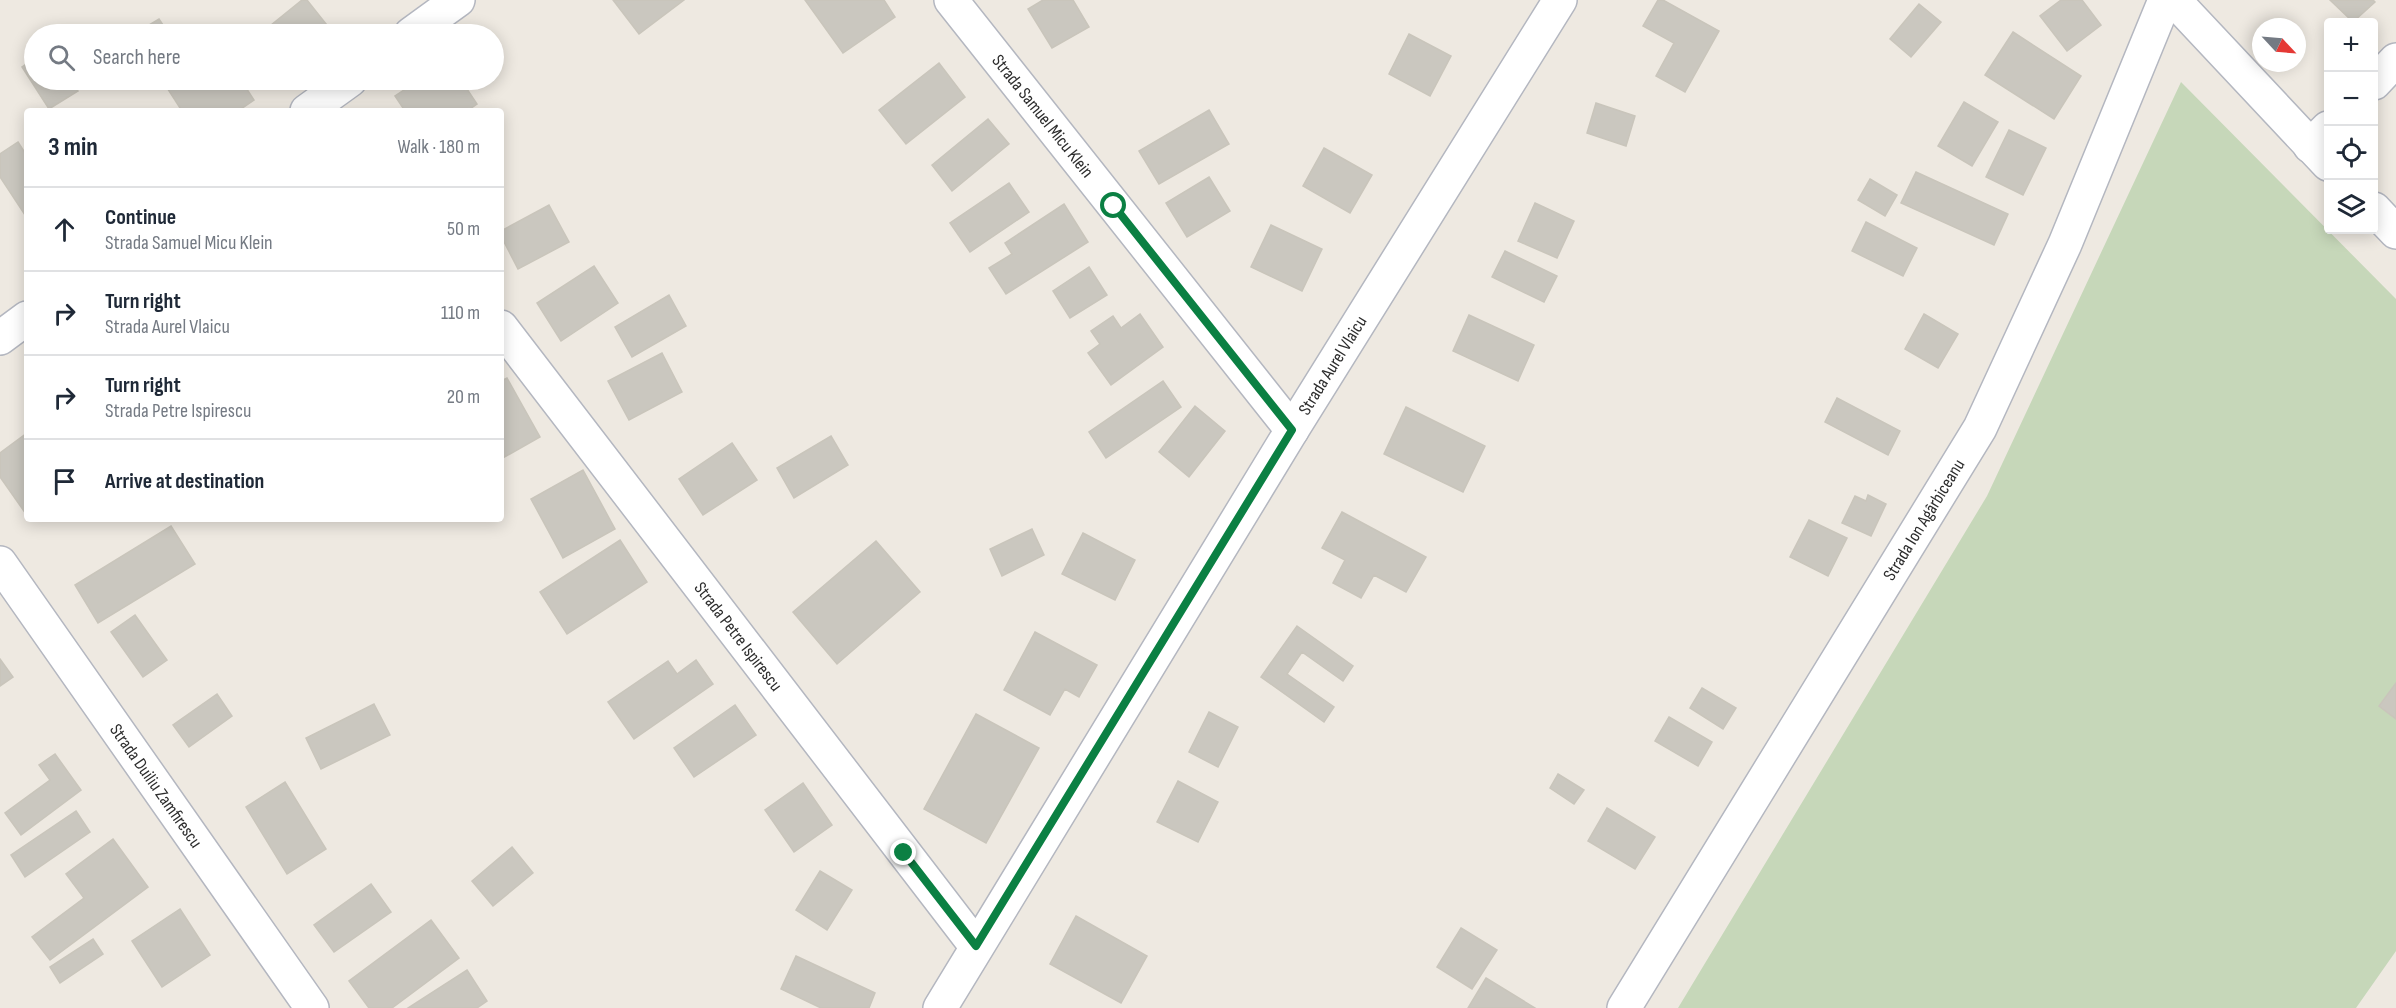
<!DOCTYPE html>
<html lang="en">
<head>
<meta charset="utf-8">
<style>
	body { margin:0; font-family:"Sofia Sans Condensed",sans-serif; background:#f6f6f7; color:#1f2937 }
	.controls { position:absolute; right:18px; top:18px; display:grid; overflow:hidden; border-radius:6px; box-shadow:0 3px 15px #0003 }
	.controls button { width:54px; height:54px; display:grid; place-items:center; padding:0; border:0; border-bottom:2px solid #e0e1e3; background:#fff; color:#1f2937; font:30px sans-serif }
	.compass { position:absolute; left:2252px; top:18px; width:54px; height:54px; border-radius:50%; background:#fff; box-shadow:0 3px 15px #0003; rotate:116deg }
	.stop { position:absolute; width:18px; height:18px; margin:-14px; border:4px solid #0b8043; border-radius:50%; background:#fff }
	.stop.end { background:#0b8043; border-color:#fff; box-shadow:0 2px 6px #0008 }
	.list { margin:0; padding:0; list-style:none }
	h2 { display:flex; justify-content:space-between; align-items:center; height:78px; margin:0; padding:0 24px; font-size:26px }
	h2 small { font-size:20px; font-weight:400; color:#747a83 }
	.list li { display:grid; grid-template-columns:39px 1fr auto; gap:18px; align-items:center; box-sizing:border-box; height:84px; padding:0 24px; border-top:2px solid #e0e1e3 }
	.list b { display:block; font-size:22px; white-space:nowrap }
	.list p { margin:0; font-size:20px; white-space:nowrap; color:#747a83 }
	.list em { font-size:20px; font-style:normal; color:#747a83 }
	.icon { flex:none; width:33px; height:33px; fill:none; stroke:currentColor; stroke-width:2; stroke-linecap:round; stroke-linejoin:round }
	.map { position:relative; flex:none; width:2396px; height:1008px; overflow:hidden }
	.search { position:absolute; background:#fff; box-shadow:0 3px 15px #0003; left:24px; top:24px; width:480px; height:66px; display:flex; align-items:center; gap:15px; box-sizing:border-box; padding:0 21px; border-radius:33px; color:#747a83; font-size:22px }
	.panel { position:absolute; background:#fff; box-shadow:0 3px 15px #0003; left:24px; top:108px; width:480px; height:414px; border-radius:6px }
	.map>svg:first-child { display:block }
</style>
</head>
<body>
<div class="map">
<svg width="2396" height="1008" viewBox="0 0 2396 1008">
	<rect width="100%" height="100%" fill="#eee9e1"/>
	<!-- cemetery -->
	<path fill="#c6d7b9" d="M2181 82 2396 299V951L2356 1008H1678L1987 496Z"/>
	<!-- building -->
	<path fill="#cac7bf" stroke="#c9c5bb" stroke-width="1.5" d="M302 0H307L334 34H260Z
		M613 0H684L639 34Z
		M805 0H884L895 17 843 53Z
		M1043 0H1073L1089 27 1052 48 1028 9Z
		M1658 0H1663L1719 31 1685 92 1656 76 1674 43 1643 26Z
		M2061 0H2082L2101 25 2067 51 2040 16Z
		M2330 0H2373L2375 2 2353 22Z
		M1919 4 1941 22 1911 57 1890 39Z
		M159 19 169 34H134Z
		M2013 32 2081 76 2054 119 1985 75Z
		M1409 34 1451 56 1430 96 1389 74Z
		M34 59V80H71L78 91 49 109 22 67Z
		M939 63 965 97 906 144 879 110Z
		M162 80H241L254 100 238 111H182Z
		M419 80H430L434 85 442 80H461L477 104 467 111H405L395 96Z
		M1964 102 1998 122 1972 166 1938 146Z
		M1596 103 1635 116 1626 146 1587 133Z
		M1209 110 1229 144 1159 184 1139 151Z
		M988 119 1009 144 952 191 932 165Z
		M2009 130 2046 148 2023 195 1986 177Z
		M18 142 27 156V218L0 177V154Z
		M1324 148 1372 175 1350 213 1303 186Z
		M1916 172 2008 214 1994 245 1901 203Z
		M1209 177 1230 211 1187 237 1166 203Z
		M1870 179 1897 195 1885 216 1858 200Z
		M1009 183 1029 212 970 252 950 223Z
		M1535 203 1574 221 1557 258 1518 241Z
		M1064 204 1088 242 1006 294 989 268 1012 254 1005 243Z
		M549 205 569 242 518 269 501 236V231Z
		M1866 222 1917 248 1903 276 1852 251Z
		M1271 225 1322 249 1302 291 1251 267Z
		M1505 251 1557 276 1544 302 1492 277Z
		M594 266 618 303 561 341 537 303Z
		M1089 267 1107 295 1070 318 1053 291Z
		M669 295 686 326 632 357 615 327Z
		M1140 314 1163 347 1111 385 1088 353 1100 344 1091 331 1113 316 1121 328Z
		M1924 314 1958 334 1938 368 1905 349Z
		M1469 315 1534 345 1518 381 1453 351Z
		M662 353 682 392 629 420 608 381Z
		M507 378 540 437 501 459V381Z
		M1163 381 1181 407 1106 458 1089 432Z
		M1837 398 1900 431 1888 455 1825 422Z
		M1195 406 1225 431 1189 477 1159 452Z
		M1406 407 1485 446 1463 492 1384 454Z
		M27 433V514H26L0 477V453Z
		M831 436 848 465 794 498 777 468Z
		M732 443 757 480 703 515 679 479Z
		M583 470 615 529 563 558 531 499Z
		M1868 495 1886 504 1871 536 1842 523 1855 496 1866 501Z
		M1342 512 1426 557 1406 592 1374 575 1361 598 1333 583 1345 560 1322 548Z
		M1809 520 1847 538 1828 576 1790 557Z
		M171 526 195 564 98 623 75 585Z
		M1032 529 1044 555 1002 576 990 549Z
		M1083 533 1135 560 1115 600 1062 574Z
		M620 540 647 582 567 634 540 592Z
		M876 541 920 592 837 664 793 612Z
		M135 615 167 660 143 677 111 632Z
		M1297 626 1353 666 1343 681 1302 652 1287 674 1334 707 1324 722 1261 677Z
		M1035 632 1097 665 1079 697 1065 689 1050 715 1004 690Z
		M0 659 13 677 0 686Z
		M696 660 713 684 634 739 608 702 668 661 677 674Z
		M2396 683V719L2379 706Z
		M1702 688 1736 708 1723 729 1690 708Z
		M217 694 232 716 189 747 173 725Z
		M374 704 390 735 321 769 306 738Z
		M735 705 756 735 694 777 674 748Z
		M1209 712 1238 727 1218 767 1189 752Z
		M976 714 1039 748 986 843 924 809Z
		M1669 717 1712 742 1698 766 1655 741Z
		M55 754 81 790 21 835 5 813 50 780 39 765Z
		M1558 774 1584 790 1574 804 1550 788Z
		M1178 781 1218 802 1198 842 1157 822Z
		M285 782 326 849 287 874 246 807Z
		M803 783 832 825 794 852 765 810Z
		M1607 808 1655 837 1635 869 1588 841Z
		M76 811 90 832 25 877 11 855Z
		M113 839 148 887 50 960 32 937 84 898 66 874Z
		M512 847 533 873 493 906 472 881Z
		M820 871 852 890 827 930 796 910Z
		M371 884 391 912 334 952 314 925Z
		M180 909 210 955 162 987 132 941Z
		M1076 916 1147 956 1121 1003 1050 964Z
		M431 920 459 958 392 1008H369L349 981Z
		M1461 928 1497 950 1472 989 1437 967Z
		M93 939 103 954 60 983 50 967Z
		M796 956 875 993 869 1008H821L781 989Z
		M467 970 487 1001 477 1008H408Z
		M1486 978 1535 1008H1468Z"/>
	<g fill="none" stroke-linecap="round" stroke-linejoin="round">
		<defs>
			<g id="minor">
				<path id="s1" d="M951 0 1292 430"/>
				<path d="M411 34 458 0"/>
				<path d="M2374 83 2396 60"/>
				<path d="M307 111 350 80"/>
				<path d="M2310 146 2328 128"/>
				<path id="s2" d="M501 327 976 946"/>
				<path d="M0 338 27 318"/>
				<path id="s3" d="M0 563 312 1008"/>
				<path id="s4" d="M940 1008 1292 430 1560 0"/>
				<path id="s5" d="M1624 1008 1980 428 2065 244 2165 0"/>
			</g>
			<path id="tertiary" d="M2174 0 2328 164
				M2374 209 2396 232"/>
		</defs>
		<!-- minor casing -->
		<use href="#minor" stroke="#b4b7c0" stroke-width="36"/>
		<!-- tertiary casing -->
		<use href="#tertiary" stroke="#b4b7c0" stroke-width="36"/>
		<!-- minor -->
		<use href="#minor" stroke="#fff" stroke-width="33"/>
		<!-- tertiary -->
		<use href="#tertiary" stroke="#fff" stroke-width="33"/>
	</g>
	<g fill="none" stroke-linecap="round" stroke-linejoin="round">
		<!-- route -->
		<path stroke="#0b8043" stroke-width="8" d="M904 853 976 946 1292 430 1114 206"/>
	</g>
	<g text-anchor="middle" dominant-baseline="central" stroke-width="5" stroke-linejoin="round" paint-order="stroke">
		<!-- street labels -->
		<g font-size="18" fill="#2d2d2d" stroke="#fff">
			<text stroke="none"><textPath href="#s1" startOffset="148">Strada Samuel Micu Klein</textPath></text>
			<text stroke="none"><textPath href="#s4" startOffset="753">Strada Aurel Vlaicu</textPath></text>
			<text stroke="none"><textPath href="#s5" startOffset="573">Strada Ion Agârbiceanu</textPath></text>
			<text stroke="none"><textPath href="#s2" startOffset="390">Strada Petre Ispirescu</textPath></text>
			<text stroke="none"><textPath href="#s3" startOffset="272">Strada Duiliu Zamfirescu</textPath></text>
		</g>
	</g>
</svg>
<div class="controls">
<button>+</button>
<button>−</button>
<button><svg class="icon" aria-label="locate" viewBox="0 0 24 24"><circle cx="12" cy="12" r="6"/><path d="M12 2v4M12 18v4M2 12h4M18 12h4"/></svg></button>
<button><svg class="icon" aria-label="layers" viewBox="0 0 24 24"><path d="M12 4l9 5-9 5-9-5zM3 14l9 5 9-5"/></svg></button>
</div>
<svg class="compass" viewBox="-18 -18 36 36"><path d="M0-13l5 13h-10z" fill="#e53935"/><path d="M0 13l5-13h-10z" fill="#747a83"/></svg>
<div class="stop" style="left:1114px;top:206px"></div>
<div class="stop end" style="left:904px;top:853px"></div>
<div class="search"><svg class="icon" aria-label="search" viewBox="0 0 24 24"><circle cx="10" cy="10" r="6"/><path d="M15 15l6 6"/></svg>Search here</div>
<section class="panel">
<h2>3 min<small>Walk · 180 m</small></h2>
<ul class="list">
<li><svg class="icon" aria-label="ahead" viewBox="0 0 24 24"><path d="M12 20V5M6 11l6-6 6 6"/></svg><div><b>Continue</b><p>Strada Samuel Micu Klein</p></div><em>50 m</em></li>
<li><svg class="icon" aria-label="right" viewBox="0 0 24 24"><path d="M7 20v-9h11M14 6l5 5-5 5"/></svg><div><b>Turn right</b><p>Strada Aurel Vlaicu</p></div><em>110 m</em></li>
<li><svg class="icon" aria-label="right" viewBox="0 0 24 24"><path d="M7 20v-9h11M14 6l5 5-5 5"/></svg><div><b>Turn right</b><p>Strada Petre Ispirescu</p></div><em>20 m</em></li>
<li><svg class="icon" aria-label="arrive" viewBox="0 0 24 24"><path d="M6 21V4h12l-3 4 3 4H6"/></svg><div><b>Arrive at destination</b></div></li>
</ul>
</section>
</div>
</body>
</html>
